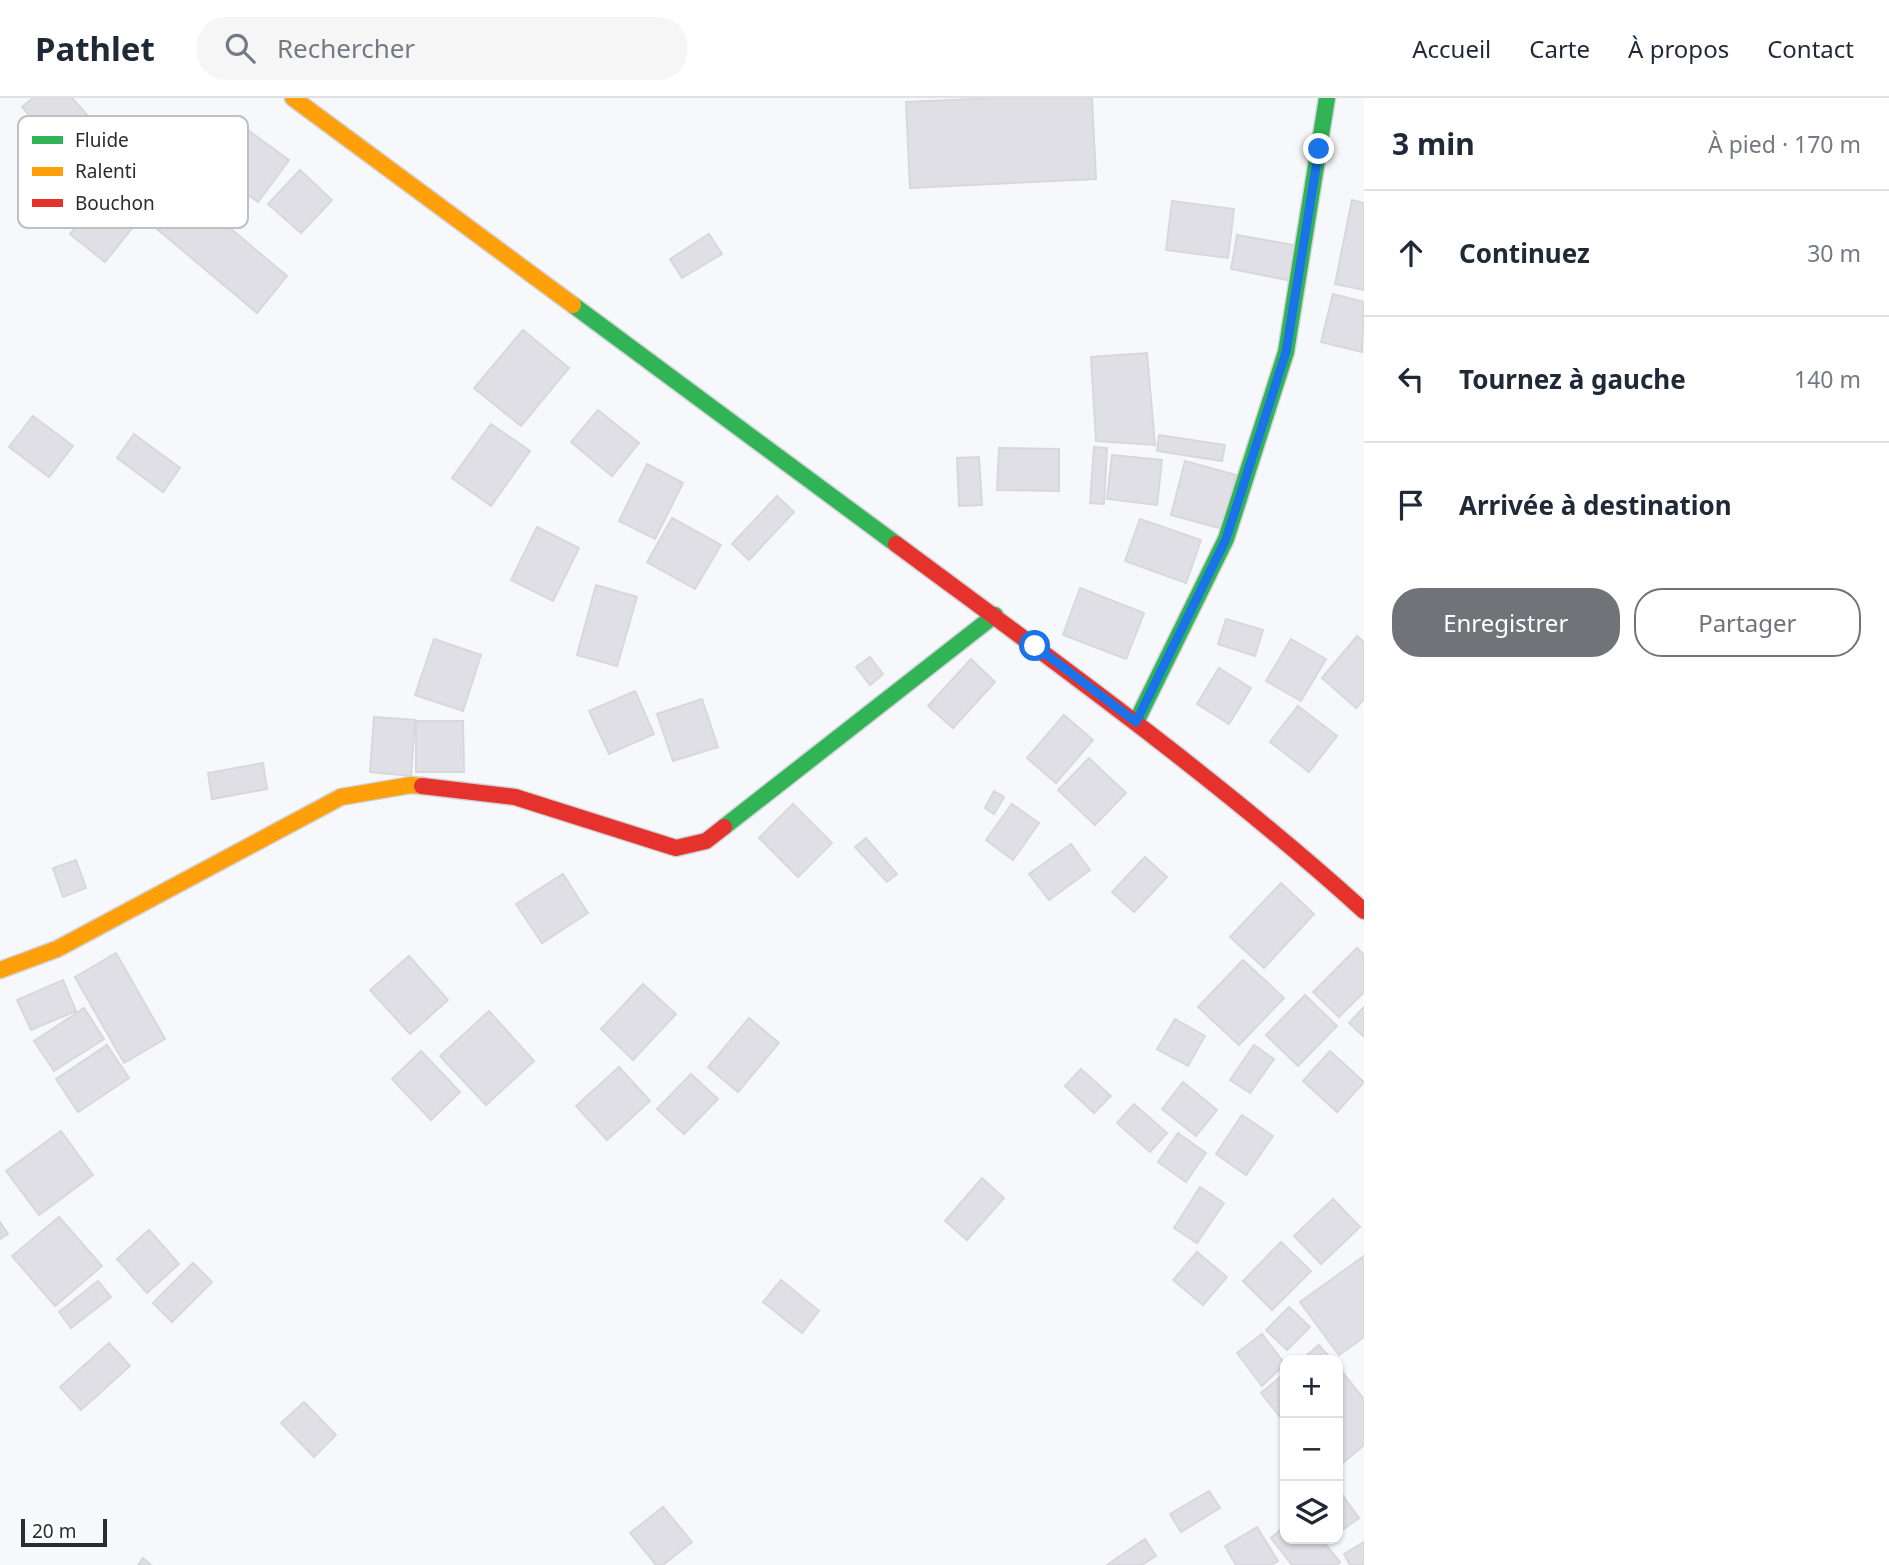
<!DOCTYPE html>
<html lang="fr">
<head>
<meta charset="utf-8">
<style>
	body { margin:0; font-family:"Noto Sans",sans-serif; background:#f6f6f7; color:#1f2937 }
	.controls { position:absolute; right:21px; bottom:21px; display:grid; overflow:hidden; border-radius:14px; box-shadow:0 2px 5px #0004 }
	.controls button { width:63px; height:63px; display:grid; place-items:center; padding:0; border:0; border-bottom:2px solid #e0e1e3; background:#fff; color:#1f2937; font:35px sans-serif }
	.scale { position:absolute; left:21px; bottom:18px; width:86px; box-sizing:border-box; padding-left:7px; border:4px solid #2a2c31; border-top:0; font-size:19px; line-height:24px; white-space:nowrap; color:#2a2c31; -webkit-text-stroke:5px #fff; paint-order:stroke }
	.stop { position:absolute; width:21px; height:21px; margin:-16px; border:5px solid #1a73e8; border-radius:50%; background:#fff }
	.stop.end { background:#1a73e8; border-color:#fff; box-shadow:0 2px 7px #0008 }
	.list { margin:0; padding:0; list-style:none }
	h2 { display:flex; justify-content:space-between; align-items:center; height:91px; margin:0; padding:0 28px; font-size:30px }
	h2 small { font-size:23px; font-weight:400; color:#747a83 }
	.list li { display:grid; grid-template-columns:46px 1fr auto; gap:21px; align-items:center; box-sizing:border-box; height:126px; padding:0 28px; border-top:2px solid #e0e1e3 }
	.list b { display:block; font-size:26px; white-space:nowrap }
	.list em { font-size:23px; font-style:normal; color:#747a83 }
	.actions { display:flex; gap:14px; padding:21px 28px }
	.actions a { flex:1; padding:16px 0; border:2px solid #717378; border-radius:28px; text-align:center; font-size:24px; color:#717378 }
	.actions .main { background:#717378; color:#fff }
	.icon { flex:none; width:38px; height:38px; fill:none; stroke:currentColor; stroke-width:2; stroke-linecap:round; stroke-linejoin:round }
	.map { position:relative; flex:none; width:1364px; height:1467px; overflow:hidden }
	header { display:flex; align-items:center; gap:42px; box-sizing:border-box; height:98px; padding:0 35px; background:#fff; border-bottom:2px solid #e0e1e3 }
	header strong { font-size:33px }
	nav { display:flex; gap:38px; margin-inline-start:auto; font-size:24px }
	.search { width:490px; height:63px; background:#f6f6f7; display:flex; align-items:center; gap:18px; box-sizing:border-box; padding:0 24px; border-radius:28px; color:#747a83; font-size:26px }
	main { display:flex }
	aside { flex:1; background:#fff }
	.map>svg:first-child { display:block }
</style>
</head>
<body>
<header>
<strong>Pathlet</strong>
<div class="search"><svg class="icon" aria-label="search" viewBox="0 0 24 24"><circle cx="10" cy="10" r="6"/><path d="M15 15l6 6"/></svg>Rechercher</div>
<nav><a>Accueil</a><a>Carte</a><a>À propos</a><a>Contact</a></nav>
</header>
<main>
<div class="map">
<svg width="1364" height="1467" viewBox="0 0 1364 1467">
	<rect width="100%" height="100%" fill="#f6f8fc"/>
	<!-- building -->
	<path fill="#e1dfe6" stroke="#d8d8dc" stroke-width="2" d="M33 0H72L96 27 62 56 22 9Z
		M996 0H1092L1096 81 910 90 906 4Z
		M248 32 289 62 258 104 217 74Z
		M300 72 332 102 301 135 268 106Z
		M108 90 142 118 105 164 70 136Z
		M187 94 287 178 257 215 157 131Z
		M1352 102 1364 105V192L1335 186Z
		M1172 103 1234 111 1228 160 1166 152Z
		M709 136 722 156 682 180 670 161Z
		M1237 137 1299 148 1292 183 1231 171Z
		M1333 196 1364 204 1362 254 1321 244Z
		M523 232 569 270 521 328 474 290Z
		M1147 255 1155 347 1096 343 1091 259Z
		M598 312 639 345 612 378 571 344Z
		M33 318 73 348 49 379 9 349Z
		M491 326 530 353 491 408 452 380Z
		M134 336 180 370 163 394 117 360Z
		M1159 337 1225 347 1222 363 1157 353Z
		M1094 349 1107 350 1104 406 1090 405Z
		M999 350 1059 351V393L997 392Z
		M1112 357 1162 362 1157 407 1107 401Z
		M979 359 982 407 959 408 957 360Z
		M1185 363 1236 377 1223 431 1171 417Z
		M647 366 683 385 655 441 619 423Z
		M777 398 794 414 749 462 732 446Z
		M672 420 721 447 695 491 647 464Z
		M1140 421 1201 442 1186 485 1125 463Z
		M537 429 579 450 553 503 511 482Z
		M596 487 637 499 617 568 577 557Z
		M1080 490 1144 515 1126 561 1063 537Z
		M1226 521 1263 532 1255 558 1218 546Z
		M1357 538 1364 544V601L1356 610 1322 580Z
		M434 541 481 557 463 613 415 597Z
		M1291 541 1326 561 1301 603 1266 583Z
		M870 559 883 576 870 587 856 569Z
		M971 561 995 584 953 630 928 608Z
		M1219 570 1251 590 1229 626 1197 606Z
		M635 593 654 636 609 656 589 613Z
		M702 601 718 649 673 663 657 616Z
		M1298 608 1337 638 1309 674 1270 644Z
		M1064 617 1093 642 1056 685 1027 660Z
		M374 619 415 622 411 678 370 674Z
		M416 623H463L464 674H416Z
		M1089 660 1126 695 1095 727 1058 692Z
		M263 665 267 691 212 701 208 675Z
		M994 693 1004 699 994 716 985 710Z
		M793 706 832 745 798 779 759 740Z
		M1012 706 1039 725 1013 762 986 742Z
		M866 740 897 776 887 784 855 749Z
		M1071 746 1090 772 1049 802 1029 776Z
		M1145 759 1167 779 1134 814 1112 794Z
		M76 762 86 790 63 799 53 770Z
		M563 776 588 815 542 845 516 806Z
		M1281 785 1314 816 1264 870 1230 839Z
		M1357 850 1364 857V894L1339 919 1313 894Z
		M116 855 165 941 124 965 75 879Z
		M409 858 448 902 410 936 370 892Z
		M1243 862 1284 900 1239 947 1198 909Z
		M63 882 76 913 31 932 17 902Z
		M643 886 676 916 633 962 601 931Z
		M1305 897 1337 928 1298 968 1266 937Z
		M1364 909V939L1349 925Z
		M84 910 104 941 54 973 34 943Z
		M489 913 534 963 486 1007 440 958Z
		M749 920 779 945 738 994 708 969Z
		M1175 921 1205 938 1188 968 1157 951Z
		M107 947 129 980 78 1014 56 981Z
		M1254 947 1274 961 1250 995 1230 982Z
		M421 953 460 994 431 1022 392 981Z
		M1330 953 1364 984 1337 1014 1303 983Z
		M619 969 650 1003 607 1042 576 1008Z
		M1081 971 1111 998 1094 1015 1065 988Z
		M691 976 718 1001 684 1036 657 1011Z
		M1183 984 1217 1012 1196 1038 1162 1011Z
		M1134 1006 1167 1035 1150 1054 1117 1025Z
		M1242 1017 1273 1038 1246 1077 1216 1056Z
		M61 1033 93 1077 39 1117 6 1073Z
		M1178 1035 1206 1055 1186 1084 1158 1064Z
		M982 1080 1004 1100 967 1142 945 1123Z
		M1200 1089 1224 1105 1197 1145 1174 1130Z
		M1333 1101 1360 1129 1321 1166 1294 1138Z
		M59 1119 102 1168 55 1208 12 1158Z
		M0 1124 8 1136 0 1141Z
		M149 1132 179 1166 147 1195 117 1161Z
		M1281 1144 1311 1173 1272 1212 1243 1183Z
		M1197 1154 1227 1179 1203 1207 1173 1182Z
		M1364 1158V1239L1339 1257 1300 1204Z
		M193 1165 212 1184 172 1224 153 1205Z
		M781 1182 819 1213 802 1235 763 1204Z
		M98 1183 111 1199 71 1230 59 1214Z
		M1289 1209 1310 1229 1287 1252 1266 1232Z
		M1262 1236 1285 1266 1262 1288 1237 1255Z
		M109 1245 130 1268 81 1312 60 1289Z
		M1319 1247 1332 1262H1301Z
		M1338 1269 1364 1301V1347L1338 1369Z
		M1285 1275V1325L1261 1295Z
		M304 1304 336 1337 314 1359 281 1325Z
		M1338 1391 1359 1420 1338 1435Z
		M1209 1393 1220 1410 1181 1434 1170 1416Z
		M663 1409 692 1444 663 1467H656L630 1435Z
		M1285 1428V1441H1321L1340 1464 1337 1467H1292L1271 1440Z
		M1257 1429 1278 1463 1271 1467H1236L1225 1448Z
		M1145 1441 1156 1458 1142 1467H1107Z
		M1364 1444V1467H1350L1344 1456Z
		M143 1460 151 1467H138Z"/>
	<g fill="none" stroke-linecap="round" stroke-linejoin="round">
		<defs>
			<path id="fast" d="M573 207 896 446
				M1136 624 1226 441 1286 254 1327 0
				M724 729 995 517"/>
			<path id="slow" d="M293 0 573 207
				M0 872 57 851 341 699 411 687 422 688"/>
			<path id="jam" d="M896 446C1055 564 1217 680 1364 813
				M422 688 515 699 676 750 706 743 724 729"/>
		</defs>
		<!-- fast casing -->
		<use href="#fast" stroke="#d2d3d7" stroke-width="19"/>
		<!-- slow casing -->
		<use href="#slow" stroke="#d2d3d7" stroke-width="19"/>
		<!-- jam casing -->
		<use href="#jam" stroke="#d2d3d7" stroke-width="19"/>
		<!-- fast -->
		<use href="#fast" stroke="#30b455" stroke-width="16"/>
		<!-- slow -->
		<use href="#slow" stroke="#ff9f0a" stroke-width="16"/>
		<!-- jam -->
		<use href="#jam" stroke="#e5322d" stroke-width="16"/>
	</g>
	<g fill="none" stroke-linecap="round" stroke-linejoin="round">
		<!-- route -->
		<path stroke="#1a73e8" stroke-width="9" d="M1035 548 1136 624 1226 441 1286 254 1319 51"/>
	</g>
	<!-- legend -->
	<rect x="18" y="18" width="230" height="112" rx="10" fill="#fff" stroke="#bfc0c1" stroke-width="2"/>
	<rect x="32" y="38" width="31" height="8" fill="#30b455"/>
	<rect x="32" y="69" width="31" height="9" fill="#ff9f0a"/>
	<rect x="32" y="101" width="31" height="8" fill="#e5322d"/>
	<g font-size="19" fill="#2a2c31">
		<text x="75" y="49">Fluide</text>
		<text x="75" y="80">Ralenti</text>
		<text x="75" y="112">Bouchon</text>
	</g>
</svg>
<div class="controls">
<button>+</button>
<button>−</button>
<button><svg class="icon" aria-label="layers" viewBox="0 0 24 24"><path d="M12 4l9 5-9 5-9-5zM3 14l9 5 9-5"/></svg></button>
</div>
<div class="scale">20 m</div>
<div class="stop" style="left:1035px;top:548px"></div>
<div class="stop end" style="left:1319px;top:51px"></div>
</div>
<aside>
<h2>3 min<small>À pied · 170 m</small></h2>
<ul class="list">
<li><svg class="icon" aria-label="ahead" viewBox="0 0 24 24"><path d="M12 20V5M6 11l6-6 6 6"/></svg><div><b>Continuez</b></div><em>30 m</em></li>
<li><svg class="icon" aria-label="left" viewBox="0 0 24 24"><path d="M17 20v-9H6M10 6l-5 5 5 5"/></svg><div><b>Tournez à gauche</b></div><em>140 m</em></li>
<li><svg class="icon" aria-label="arrive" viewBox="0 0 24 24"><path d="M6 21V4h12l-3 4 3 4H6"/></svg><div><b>Arrivée à destination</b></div></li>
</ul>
<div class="actions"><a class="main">Enregistrer</a><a>Partager</a></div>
</aside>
</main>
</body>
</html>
